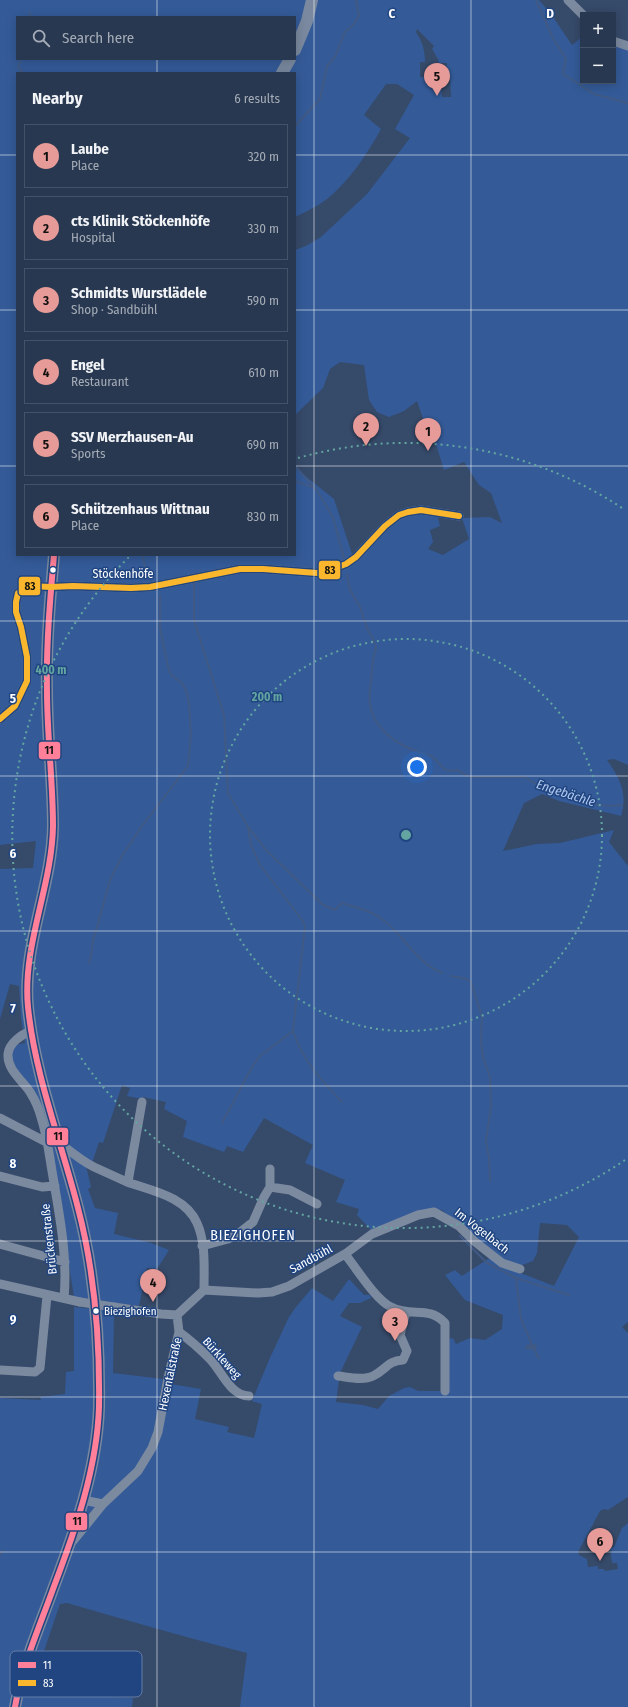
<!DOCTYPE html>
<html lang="en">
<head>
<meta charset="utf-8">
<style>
	body { margin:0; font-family:"Fira Sans Condensed",sans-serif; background:#34435a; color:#f1f3f6 }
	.controls { position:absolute; right:12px; top:12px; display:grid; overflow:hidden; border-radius:0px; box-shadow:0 2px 10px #0003 }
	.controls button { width:36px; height:36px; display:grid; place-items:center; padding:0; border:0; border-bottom:1px solid #445267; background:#283850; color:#f1f3f6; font:20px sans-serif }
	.you { position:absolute; left:417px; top:767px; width:14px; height:14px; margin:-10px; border:3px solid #fff; border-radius:50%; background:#1a73e8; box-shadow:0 0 0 6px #1a73e833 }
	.badge { display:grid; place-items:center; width:26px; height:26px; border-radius:50%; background:#e69b98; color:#111; font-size:13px; font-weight:700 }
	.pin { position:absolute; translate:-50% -33px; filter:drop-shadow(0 1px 2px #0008) }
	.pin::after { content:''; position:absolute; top:21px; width:14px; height:12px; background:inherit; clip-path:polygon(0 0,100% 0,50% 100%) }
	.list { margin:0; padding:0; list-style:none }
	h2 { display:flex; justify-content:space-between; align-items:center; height:52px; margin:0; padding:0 16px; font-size:17px }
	h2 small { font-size:13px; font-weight:400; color:#a5acb7 }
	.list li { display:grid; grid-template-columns:26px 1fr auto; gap:12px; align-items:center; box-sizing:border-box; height:64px; margin:0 8px 8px; padding:0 8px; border:1px solid #445267; border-radius:0px }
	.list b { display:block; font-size:15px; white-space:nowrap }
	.list p { margin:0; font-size:13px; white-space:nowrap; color:#a5acb7 }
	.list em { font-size:13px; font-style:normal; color:#a5acb7 }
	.icon { flex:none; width:22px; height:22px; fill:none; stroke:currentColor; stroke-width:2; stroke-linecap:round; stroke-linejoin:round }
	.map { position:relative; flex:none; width:628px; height:1707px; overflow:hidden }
	.search { position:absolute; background:#283850; box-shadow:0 2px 10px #0003; left:16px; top:16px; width:280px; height:44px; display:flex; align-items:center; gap:10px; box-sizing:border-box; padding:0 14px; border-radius:0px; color:#a5acb7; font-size:15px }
	.panel { position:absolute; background:#283850; box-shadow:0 2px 10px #0003; left:16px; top:72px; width:280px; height:484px; border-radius:0px }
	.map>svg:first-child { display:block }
</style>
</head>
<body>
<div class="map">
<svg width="628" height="1707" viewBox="0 0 628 1707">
	<rect width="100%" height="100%" fill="#364a6a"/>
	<!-- green -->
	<path fill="#345b98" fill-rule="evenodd" d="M0 0H539L551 14 572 45 583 36V81H613V41L628 46V765L614 759 607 760C620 779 628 793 621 816L559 801 542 794 524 803 503 851 537 844 560 843 614 830 609 842 628 866V1322L622 1327 628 1333V1497L608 1510 604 1509 600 1511 578 1552 579 1555 587 1559 588 1567 598 1566V1569H604L605 1571 618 1569 617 1563H612L610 1548 614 1547 622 1528 628 1523V1707H240L247 1653C187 1638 127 1620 67 1603L60 1604 31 1689 86 1696 133 1698 132 1707H0V1398L41 1400 40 1397 65 1394 66 1372 74 1371V1307L114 1311 113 1373 163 1379 157 1414 171 1384 201 1389 195 1419 229 1427 227 1432 254 1438 262 1404 252 1401 269 1360 289 1317 296 1307 312 1288 333 1301 349 1279 364 1295H370L371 1298 360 1303H349L340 1316 362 1327 340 1373 336 1402 363 1405 378 1409 389 1396 404 1388 410 1387 418 1391H448V1339L453 1338 456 1344 470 1338 485 1340 502 1329 503 1315 465 1300 445 1275 455 1270 462 1276 494 1255 442 1210 434 1209 372 1231 357 1215 359 1209 336 1202 345 1180 305 1163 313 1145 264 1118 243 1152 227 1146 224 1152 183 1137 187 1121 164 1109 166 1102 143 1097 142 1099 127 1096 130 1088 122 1085 103 1143 99 1142 92 1163 86 1166 91 1187 88 1189 95 1208 118 1213 114 1234 151 1243 169 1250 157 1269 147 1268 139 1306 74 1297 47 1125 12 1060 11 1055 16 1045 25 1043 21 1018 19 986 10 984 0 1019V869L33 868 36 841 0 845ZM17 17H295V59H17ZM417 29 434 46 432 49 438 59 439 63H447V78H450L451 97H442L441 72H431V77H420V62H425C425 50 422 41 416 32ZM17 73H295V217C310 210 326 202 337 190 354 174 370 149 381 129L364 115 386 84H397L414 95 395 129 410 138 367 194 321 237 306 246 295 250V415L323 388 330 369 340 362 364 365 369 400 377 412 389 417 404 411 417 401 425 424 435 441 444 470 464 462 479 485 491 493 502 523 490 517 462 518 469 539 443 555 428 549 433 542 430 530 440 526 436 511 394 518 353 557 334 499 295 468V555H17ZM540 1223 567 1225 579 1237 554 1286 518 1272 520 1266 533 1261 537 1253Z"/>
	<!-- water -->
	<path fill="#405a85" d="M533 1344 538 1346 535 1350 526 1349 525 1348 526 1345Z"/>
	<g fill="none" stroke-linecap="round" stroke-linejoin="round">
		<!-- stream -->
		<path stroke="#405a85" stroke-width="2" d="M536 0 553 38 566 59 563 74 594 94 628 103
			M30 17V13
			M21 59 18 67 23 73
			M295 126 320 99 327 66 335 57 345 32 354 24 359 16 356 0
			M295 466 314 487
			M295 481 315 488 319 494 333 517 344 558
			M143 555 144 563 148 574
			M347 574C349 593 352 592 360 607 363 615 365 623 368 630 370 635 375 641 376 647 376 652 373 656 373 661 372 670 371 680 370 689 365 726 396 746 428 755 442 759 438 774 457 770L470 777H525L542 788C562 784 580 800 599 805 607 806 614 806 622 805
			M194 584V620L224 715 228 793 248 827 251 845 260 865 302 920 305 926 293 1031C302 1060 322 1081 342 1102
			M249 828 266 850 323 905 335 910 342 903C354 907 369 910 379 917 403 932 413 961 442 973
			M89 963C94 950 90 943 96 931L110 880 122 856 142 826 188 766 191 734 189 704 187 693 182 683 171 675 168 667 160 628V595
			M451 976 467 979 471 982 482 1017 481 1042 483 1057 490 1077 491 1106 486 1142 489 1158 490 1181
			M222 1123 253 1065 261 1055 293 1031
			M460 1236 487 1263 516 1278 569 1295
			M516 1278 521 1319 532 1345
			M534 1349 539 1358
			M0 1555 3 1551"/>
		<!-- minor -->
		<path stroke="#7c8aa0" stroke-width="9" d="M568 0 583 15
			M613 41 628 46
			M0 719 15 706 27 681V657L21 627 16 612V602L18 593 29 586 51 587 73 586 131 588 150 587 240 569H263L317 573 330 570 346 564 356 557 385 526 399 515 408 512 421 510 459 516
			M31 1031C22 1034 9 1043 8 1054 7 1070 22 1080 30 1092 35 1100 39 1109 41 1117 47 1135 49 1153 52 1171 59 1213 68 1256 64 1298
			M0 1118 48 1143
			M61 1144C71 1152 82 1161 94 1167 105 1172 116 1177 127 1182 152 1191 185 1196 197 1223 206 1243 204 1268 204 1290
			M0 1176 42 1187 55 1186
			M128 1182 142 1102
			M270 1187 290 1190 317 1204
			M0 1244 65 1262
			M202 1246 228 1239 239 1233 253 1222 264 1197 270 1187V1169
			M345 1254C356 1268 376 1300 391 1307 412 1318 428 1305 445 1323V1391
			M0 1284 80 1302
			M204 1290 258 1293 272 1292 289 1286 345 1254 372 1234 418 1215 434 1212 459 1226 474 1241 502 1263 520 1269
			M114 1307 161 1314 177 1315
			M177 1315 204 1290
			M179 1332C190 1340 200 1349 210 1359 221 1370 230 1396 249 1396
			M0 1370 35 1372 40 1368 47 1296
			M338 1376C348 1377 363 1381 373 1376 386 1370 387 1361 403 1360L407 1351 400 1335 406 1312
			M83 1500 103 1504
			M73 1541 103 1504 138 1471 152 1448 158 1432 168 1378 179 1332 177 1315"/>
		<!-- major -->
		<path stroke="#7a899f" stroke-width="12" d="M295 50 307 21 312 0
			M282 73 290 59
			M15 1707C22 1666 39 1628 53 1589 75 1531 97 1469 99 1407 100 1339 95 1273 78 1208 61 1141 35 1076 28 1007 22 946 52 887 53 826 53 781 47 736 47 691 46 646 50 600 54 555"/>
		<!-- minor-bridge -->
		<path stroke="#7c8aa0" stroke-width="9" d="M80 1302 114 1307"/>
		<defs>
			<path id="bus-1" d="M15 1707C22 1666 39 1628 53 1589 75 1531 97 1469 99 1407 100 1339 95 1273 78 1208 61 1141 35 1076 28 1007 22 946 52 887 53 826 53 781 47 736 47 691 46 646 50 600 54 555"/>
			<path id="bus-2" d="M0 719 15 706 27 681V657L21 627 16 612V602L18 593 29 586 51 587 73 586 131 588 150 587 240 569H263L317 573 330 570 346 564 356 557 385 526 399 515 408 512 421 510 459 516"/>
		</defs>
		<!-- bus-1 casing -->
		<use href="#bus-1" stroke="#204580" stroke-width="9"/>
		<!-- bus-2 casing -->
		<use href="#bus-2" stroke="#204580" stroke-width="9"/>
		<!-- bus-1 -->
		<use href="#bus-1" stroke="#ff8098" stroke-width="6"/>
		<!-- bus-2 -->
		<use href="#bus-2" stroke="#fab62d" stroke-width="6"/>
	</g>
	<!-- grid -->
	<path fill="none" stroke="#fff" stroke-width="1" stroke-opacity="0.55" d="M157 0V17M314 0V1707M471 0V1707M157 59V73M0 155H17M295 155H628M0 310H17M295 310H628M0 466H17M295 466H628M157 555V1707M0 621H628M0 776H628M0 931H628M0 1086H628M0 1241H628M0 1397H628M0 1552H628"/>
	<!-- distance rings -->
	<g fill="none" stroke="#63a6a1" stroke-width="2" stroke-dasharray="2 4">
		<circle cx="406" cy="835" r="196"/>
		<path d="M625 1160A392 392 0 0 1 131 555M298 458A392 392 0 0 1 625 510"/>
	</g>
	<!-- markers -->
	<g fill="#fff" stroke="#204580" stroke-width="1.5">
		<circle cx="53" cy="570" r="3.5"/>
		<circle cx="96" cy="1311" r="3.5"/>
	</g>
	<g text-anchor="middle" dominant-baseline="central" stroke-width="3" stroke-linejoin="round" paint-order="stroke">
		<!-- bus labels -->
		<g font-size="11" fill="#fff" stroke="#204580" text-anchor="start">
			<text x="104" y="1311">Biezighofen</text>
		</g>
		<!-- street labels -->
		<g font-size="12" fill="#fff" stroke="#204580">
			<text x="123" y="574">Stöckenhöfe</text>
			<text transform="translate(482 1231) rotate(38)">Im Vogelbach</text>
			<text transform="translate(49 1239) rotate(-96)">Brückenstraße</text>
			<text transform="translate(311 1259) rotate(-29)">Sandbühl</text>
			<text transform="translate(222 1358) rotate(48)">Bürkleweg</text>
			<text transform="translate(170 1374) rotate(-78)">Hexentalstraße</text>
		</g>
		<!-- water labels -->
		<g font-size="13" font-style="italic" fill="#b1caf0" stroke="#204580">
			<text transform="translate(566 793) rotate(18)">Engebächle</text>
		</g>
		<!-- quarter labels -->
		<g font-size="14" letter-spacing="1" fill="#fff" stroke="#204580">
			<text x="253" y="1235">BIEZIGHOFEN</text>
		</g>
	</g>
	<!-- legend -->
	<rect x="10" y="1651" width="132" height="46" rx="6" fill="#204580" stroke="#637da6" stroke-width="1"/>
	<rect x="18" y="1662" width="18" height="6" fill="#ff8098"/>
	<rect x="18" y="1680" width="18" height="6" fill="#fab62d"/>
	<g font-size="11" fill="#fff">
		<text x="43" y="1669">11</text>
		<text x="43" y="1687">83</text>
	</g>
	<g font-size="13" text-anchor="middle" font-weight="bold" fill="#fff" stroke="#204580" stroke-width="3" stroke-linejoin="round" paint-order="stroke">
		<text x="392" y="18">C</text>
		<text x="550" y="18">D</text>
		<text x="13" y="703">5</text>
		<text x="13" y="858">6</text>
		<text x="13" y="1013">7</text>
		<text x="13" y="1168">8</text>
		<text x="13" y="1324">9</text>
	</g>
	<circle cx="406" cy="835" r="6" fill="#63a6a1" stroke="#204580" stroke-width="2"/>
	<g font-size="12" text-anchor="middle" font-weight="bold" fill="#63a6a1" stroke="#204580" stroke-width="3" stroke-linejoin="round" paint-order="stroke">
		<text x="51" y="674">400 m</text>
		<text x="267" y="701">200 m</text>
	</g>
	<g stroke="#204580" stroke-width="1.5">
		<rect x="318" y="560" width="23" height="20" rx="4" fill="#fab62d"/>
		<rect x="18" y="576" width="23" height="20" rx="4" fill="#fab62d"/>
		<rect x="38" y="741" width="23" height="19" rx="4" fill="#ff8098"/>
		<rect x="46" y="1127" width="23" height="19" rx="4" fill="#ff8098"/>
		<rect x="65" y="1512" width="23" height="19" rx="4" fill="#ff8098"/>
	</g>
	<g font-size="11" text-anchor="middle" font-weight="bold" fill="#111">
		<text x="330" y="574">83</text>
		<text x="30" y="590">83</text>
		<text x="49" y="754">11</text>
		<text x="58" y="1140">11</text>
		<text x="77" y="1525">11</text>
	</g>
</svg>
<div class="controls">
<button>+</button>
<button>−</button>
</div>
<div class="you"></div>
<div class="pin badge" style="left:428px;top:451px">1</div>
<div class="pin badge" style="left:366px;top:446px">2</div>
<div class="pin badge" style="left:395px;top:1341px">3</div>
<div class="pin badge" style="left:153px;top:1302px">4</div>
<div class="pin badge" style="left:437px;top:96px">5</div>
<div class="pin badge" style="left:600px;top:1561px">6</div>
<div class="search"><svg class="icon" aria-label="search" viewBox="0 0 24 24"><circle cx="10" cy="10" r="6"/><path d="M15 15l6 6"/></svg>Search here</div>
<section class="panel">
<h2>Nearby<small>6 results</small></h2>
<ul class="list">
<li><span class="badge">1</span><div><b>Laube</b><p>Place</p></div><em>320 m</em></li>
<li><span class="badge">2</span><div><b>cts Klinik Stöckenhöfe</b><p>Hospital</p></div><em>330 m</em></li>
<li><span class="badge">3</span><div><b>Schmidts Wurstlädele</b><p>Shop · Sandbühl</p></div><em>590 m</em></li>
<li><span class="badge">4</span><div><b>Engel</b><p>Restaurant</p></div><em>610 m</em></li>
<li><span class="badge">5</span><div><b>SSV Merzhausen-Au</b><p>Sports</p></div><em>690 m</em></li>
<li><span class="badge">6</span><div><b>Schützenhaus Wittnau</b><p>Place</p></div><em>830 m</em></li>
</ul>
</section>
</div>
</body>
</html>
